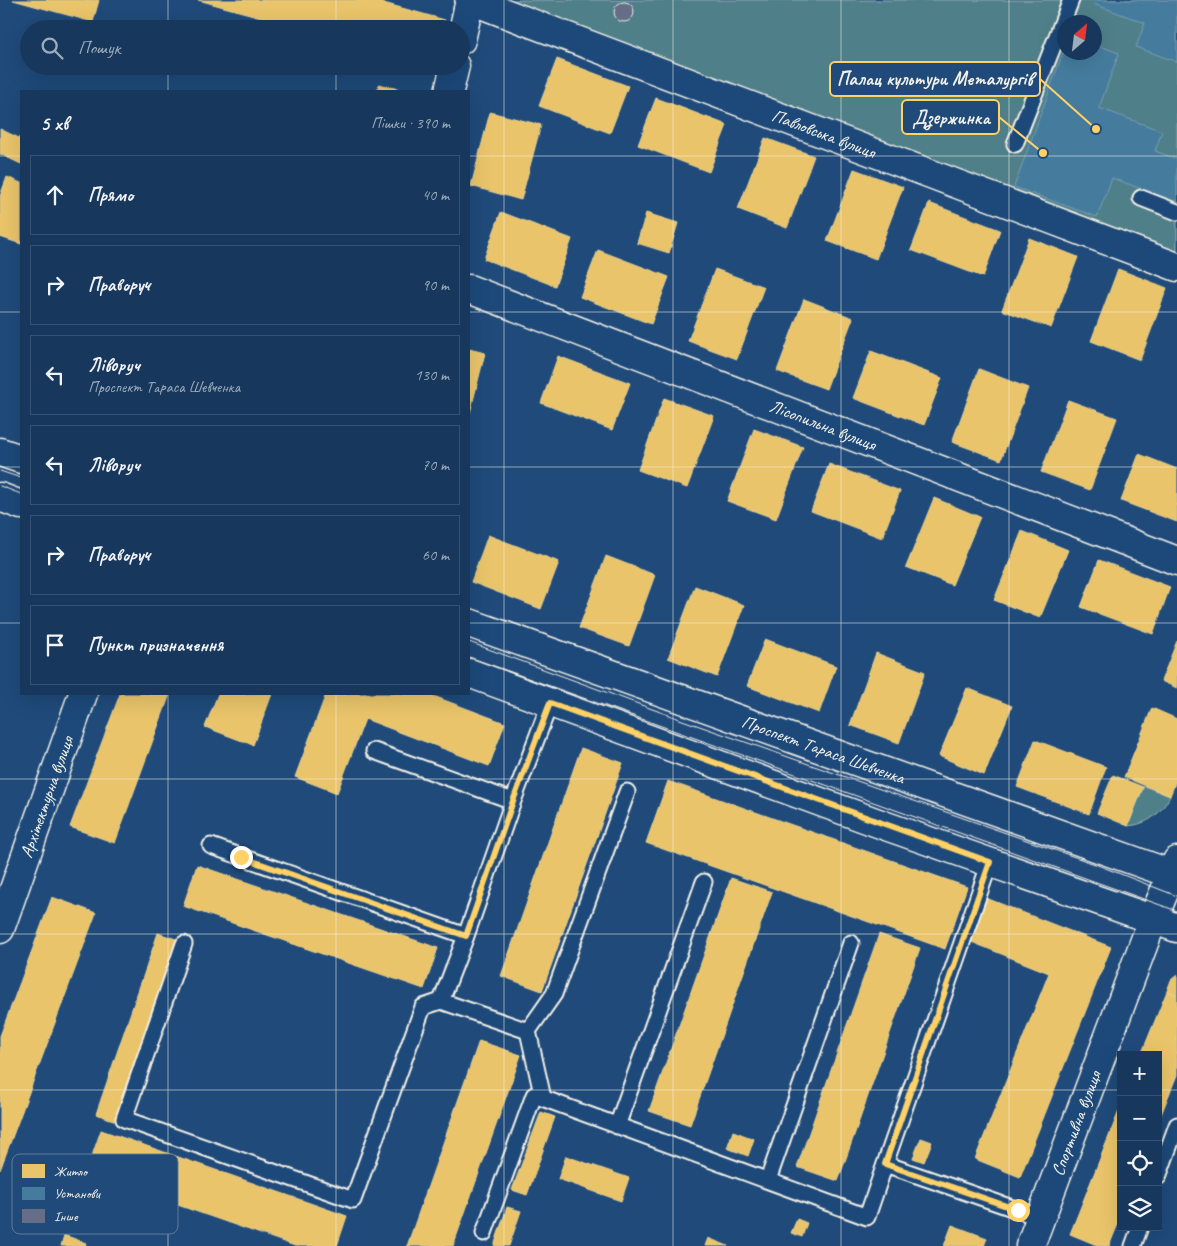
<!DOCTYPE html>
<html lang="uk">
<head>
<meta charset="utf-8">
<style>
	body { margin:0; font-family:Caveat,sans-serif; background:#203f62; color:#f1f3f6 }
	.controls { position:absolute; right:15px; bottom:15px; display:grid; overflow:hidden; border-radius:0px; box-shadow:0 5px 20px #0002 }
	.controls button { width:45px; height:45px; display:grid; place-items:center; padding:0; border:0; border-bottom:1px solid #365272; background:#17385c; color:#f1f3f6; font:25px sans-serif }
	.compass { position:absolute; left:1057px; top:15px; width:45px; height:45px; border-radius:50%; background:#17385c; box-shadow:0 5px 20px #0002; rotate:28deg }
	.stop { position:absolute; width:15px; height:15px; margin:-11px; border:4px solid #ffd166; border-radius:50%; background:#fff }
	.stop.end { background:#ffd166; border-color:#fff; box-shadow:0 1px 5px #0008 }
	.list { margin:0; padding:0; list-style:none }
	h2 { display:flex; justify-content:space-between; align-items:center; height:65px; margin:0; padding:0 20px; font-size:21px }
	h2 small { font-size:16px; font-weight:400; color:#9eacbb }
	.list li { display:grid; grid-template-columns:32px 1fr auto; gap:15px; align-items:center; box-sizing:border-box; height:80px; margin:0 10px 10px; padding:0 10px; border:1px solid #365272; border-radius:0px }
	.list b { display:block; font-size:19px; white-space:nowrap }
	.list p { margin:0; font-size:16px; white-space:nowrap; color:#9eacbb }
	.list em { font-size:16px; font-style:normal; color:#9eacbb }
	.icon { flex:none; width:28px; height:28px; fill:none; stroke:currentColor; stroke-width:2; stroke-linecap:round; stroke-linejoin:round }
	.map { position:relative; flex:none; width:1177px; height:1246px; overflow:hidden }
	.search { position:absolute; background:#17385c; box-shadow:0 5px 20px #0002; left:20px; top:20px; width:450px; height:55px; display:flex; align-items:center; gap:12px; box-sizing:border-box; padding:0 18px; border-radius:28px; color:#9eacbb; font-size:19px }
	.panel { position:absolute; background:#17385c; box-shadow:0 5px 20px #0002; left:20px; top:90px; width:450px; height:605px; border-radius:0px }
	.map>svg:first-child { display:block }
</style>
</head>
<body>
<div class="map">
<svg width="1177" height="1246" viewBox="0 0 1177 1246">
	<rect width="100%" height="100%" fill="#1f4a7a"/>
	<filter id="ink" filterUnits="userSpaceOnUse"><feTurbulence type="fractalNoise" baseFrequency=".02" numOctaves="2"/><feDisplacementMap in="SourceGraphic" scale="10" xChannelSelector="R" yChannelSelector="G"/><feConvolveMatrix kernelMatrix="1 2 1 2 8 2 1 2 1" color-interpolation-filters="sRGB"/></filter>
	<g filter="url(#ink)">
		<!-- grass -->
		<path fill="#4f7f89" stroke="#a2b8b8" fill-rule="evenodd" d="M499 0H1177V254ZM1064 22H1094V52H1064Z
			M1144 786 1170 796C1161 814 1148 824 1128 826Z"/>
		<!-- homes -->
		<path fill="#e9c46a" stroke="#ecd290" d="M13 0H99L93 22Z
			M198 0H373L445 20 443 29H305Z
			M557 59 628 86 610 133 539 106Z
			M379 84 407 91H377Z
			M656 98 727 125 709 172 638 145Z
			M490 112 541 125 521 200 471 186Z
			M0 129 21 139V164L0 154Z
			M765 138 814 156 787 228 738 209Z
			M854 169 903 187 876 259 827 241Z
			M7 177 21 183V244L0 237V196Z
			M929 203 1000 230 983 277 911 250Z
			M501 212 572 239 555 286 484 259Z
			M646 213 678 223 669 253 637 243Z
			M1029 238 1078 257 1051 328 1002 310Z
			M598 250 669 277 651 324 580 297Z
			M715 269 764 287 737 359 688 341Z
			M1118 269 1167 288 1140 360 1091 341Z
			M804 299 853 318 826 389 777 371Z
			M469 349 485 353 469 417Z
			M871 351 942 378 924 425 853 398Z
			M558 356 630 383 612 430 541 403Z
			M979 369 1028 388 1001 460 952 442Z
			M664 398 714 416 687 488 638 470Z
			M1068 400 1117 418 1090 490 1041 472Z
			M754 429 803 447 776 519 727 501Z
			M1139 454 1177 469V522L1121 501Z
			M829 464 900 491 882 538 811 511Z
			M934 498 980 517 952 585 906 567Z
			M1022 531 1068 550 1040 618 994 600Z
			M488 535 559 562 541 609 471 582Z
			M606 556 655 575 629 646 579 628Z
			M1099 560 1170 587 1153 634 1081 607Z
			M695 586 744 605 717 677 668 658Z
			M765 639 836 666 819 713 747 686Z
			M1177 641V688L1161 681Z
			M876 653 925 672 899 743 850 725Z
			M967 688 1012 706 984 775 939 756Z
			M120 694H170L115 843 70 827Z
			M218 694H272L253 745 205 727Z
			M326 694H428L505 723 489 766 365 719 337 793 295 777Z
			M1152 708 1177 719V778L1170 796 1124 777Z
			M1035 740 1106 767 1089 814 1017 787Z
			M581 748 623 763 542 991 501 976Z
			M1113 775 1143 787 1128 826 1097 813Z
			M668 781 967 887 945 949 646 843Z
			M197 865 438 948 424 989 183 906Z
			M731 878 772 892 690 1125 649 1111Z
			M52 897 96 913 0 1170V1036Z
			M986 898 1111 947 1020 1177 975 1159 1049 973 969 941Z
			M158 933 179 940 116 1121 96 1114Z
			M879 934 920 948 838 1181 797 1167Z
			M1177 975V995L1167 991 1171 980Z
			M1167 991 1177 995V1075L1158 1122V1055H1141Z
			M479 1041 521 1055 453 1246H407Z
			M1121 1106V1217L1109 1246H1099L1070 1234Z
			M541 1112 555 1117 527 1195 512 1190Z
			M101 1130 347 1216 337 1246H295L86 1173Z
			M733 1131 754 1139 748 1156 727 1148Z
			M921 1138 932 1142 924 1162 913 1158Z
			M566 1156 629 1178 621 1201 558 1179Z
			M507 1207 521 1211 509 1246H494Z
			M797 1219 807 1223 802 1237 791 1233Z
			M952 1225 987 1238 984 1246H944Z
			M64 1235 86 1243 85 1246H61Z
			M708 1238 728 1246H705Z"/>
		<!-- public -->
		<path fill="#457b9d" stroke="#7a9eb4" d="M1096 0H1177V62L1136 47 1145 23 1094 4Z
			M1094 44 1119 53 1099 108 1162 131 1155 151 1177 159V202L1112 178 1097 217 1014 187 1064 50V52H1094Z"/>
		<!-- building -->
		<path fill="#656d87" stroke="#f4f1e8" d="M614 12a10 10 0 1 1 20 0a10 10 0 1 1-20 0Z"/>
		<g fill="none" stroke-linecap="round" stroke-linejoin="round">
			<defs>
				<path id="lane" d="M1015 144 1071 0
					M1141 198 1177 212
					M374 751 513 801
					M211 846 466 936 513 801 550 703
					M990 862 885 1164 1041 1218
					M184 944 124 1119 353 1200 423 1007 441 1001 466 936
					M441 1001 528 1031 543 1098
					M528 1031 554 994 627 792
					M617 1126 704 882
					M1158 1177 1177 1125
					M768 1180 851 943
					M484 1233 534 1095 867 1217 885 1164
					M1133 1246 1140 1227"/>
				<g id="street">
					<path id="s1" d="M470 0 1177 267"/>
					<path d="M461 40 470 0"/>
					<path d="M449 91 455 66"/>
					<path id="s2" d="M469 289 1177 561"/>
					<path id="s3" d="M0 929 83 694"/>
					<path id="s4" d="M1030 1246 1153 919 1177 861"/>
				</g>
				<g id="secondary">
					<path d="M0 452 21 459"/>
					<path d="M0 497 21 505"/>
					<path id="s5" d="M469 623 1177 876"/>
					<path d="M469 673 886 826 1177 928"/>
				</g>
			</defs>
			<!-- lane casing -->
			<use href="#lane" stroke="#f4f1e8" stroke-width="19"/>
			<!-- street casing -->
			<use href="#street" stroke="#f4f1e8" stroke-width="31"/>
			<!-- secondary casing -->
			<use href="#secondary" stroke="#f4f1e8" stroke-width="31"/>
			<!-- lane -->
			<use href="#lane" stroke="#1f4a7a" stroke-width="15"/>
			<!-- street -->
			<use href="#street" stroke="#1f4a7a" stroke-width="28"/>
			<!-- secondary -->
			<use href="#secondary" stroke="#1f4a7a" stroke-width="28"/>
			<!-- tram -->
			<path stroke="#f4f1e8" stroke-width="1" d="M0 471 21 478
				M0 486 21 494
				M469 642 685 721 1095 864 1177 896
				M469 657 1177 911"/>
		</g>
	</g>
	<g fill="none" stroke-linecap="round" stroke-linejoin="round" filter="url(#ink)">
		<!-- route -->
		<path stroke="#ffd166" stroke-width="6" d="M241 857 466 936 513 801 550 703 990 862 885 1164 1018 1210"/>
	</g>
	<!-- grid -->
	<path fill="none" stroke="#f4f1e8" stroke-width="1" stroke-opacity="0.55" d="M168 0V29M336 0V29M504 0V1246M673 0V1246M841 0V1246M1009 0V1246M168 66V91M336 66V91M0 156H21M469 156H1177M0 312H21M469 312H1177M0 467H21M469 467H1177M0 623H21M469 623H1177M168 694V1246M336 694V1246M0 779H1177M0 934H1177M0 1090H1121M1158 1090H1177"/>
	<g text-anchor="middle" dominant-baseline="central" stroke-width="5" stroke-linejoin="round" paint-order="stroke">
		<!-- street labels -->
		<g font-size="18" fill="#f4f1e8" stroke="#1f4a7a">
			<text stroke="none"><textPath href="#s1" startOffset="378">Павловська вулиця</textPath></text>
			<text stroke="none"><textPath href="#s2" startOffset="379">Лісопильна вулиця</textPath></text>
			<text stroke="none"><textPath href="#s5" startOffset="376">Проспект Тараса Шевченка</textPath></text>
			<text stroke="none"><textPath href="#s3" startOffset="140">Архітектурна вулиця</textPath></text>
			<text stroke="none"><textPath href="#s4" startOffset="131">Спортивна вулиця</textPath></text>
		</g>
	</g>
	<!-- legend -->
	<rect x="12" y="1154" width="166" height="80" rx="8" fill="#1f4a7a" stroke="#5f7c9b" stroke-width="1"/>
	<rect x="22" y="1164" width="23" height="14" fill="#e9c46a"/>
	<rect x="22" y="1187" width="23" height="13" fill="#457b9d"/>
	<rect x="22" y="1209" width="23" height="14" fill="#656d87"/>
	<g font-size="14" fill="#f4f1e8">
		<text x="54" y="1176">Житло</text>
		<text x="54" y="1198">Установи</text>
		<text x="54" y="1221">Інше</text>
	</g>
	<!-- callouts -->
	<path fill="none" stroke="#ffd166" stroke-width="2" d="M1096 129L1040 79M1043 153L999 117"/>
	<g fill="#ffd166" stroke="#1f4a7a" stroke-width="2">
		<circle cx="1096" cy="129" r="5"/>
		<circle cx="1043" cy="153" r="5"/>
	</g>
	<g fill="#1f4a7a" stroke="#ffd166" stroke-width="2">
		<rect x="830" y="62" width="210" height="34" rx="5"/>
		<rect x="902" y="100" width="97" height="34" rx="5"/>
	</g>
	<g font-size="19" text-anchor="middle" font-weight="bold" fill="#f4f1e8">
		<text x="935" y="85">Палац культури Металургів</text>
		<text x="951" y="124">Дзержинка</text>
	</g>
</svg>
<div class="controls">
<button>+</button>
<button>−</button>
<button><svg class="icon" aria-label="locate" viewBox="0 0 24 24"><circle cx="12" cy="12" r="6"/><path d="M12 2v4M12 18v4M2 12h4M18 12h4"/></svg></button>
<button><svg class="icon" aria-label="layers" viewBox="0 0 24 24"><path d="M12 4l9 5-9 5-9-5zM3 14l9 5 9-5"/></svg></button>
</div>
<svg class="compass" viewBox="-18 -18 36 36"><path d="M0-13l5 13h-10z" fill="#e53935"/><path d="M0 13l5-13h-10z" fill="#9eacbb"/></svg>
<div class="stop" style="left:1018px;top:1210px"></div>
<div class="stop end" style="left:241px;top:857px"></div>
<div class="search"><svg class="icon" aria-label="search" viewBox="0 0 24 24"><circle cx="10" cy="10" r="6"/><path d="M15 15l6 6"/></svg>Пошук</div>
<section class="panel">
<h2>5 хв<small>Пішки · 390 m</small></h2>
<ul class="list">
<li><svg class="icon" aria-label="ahead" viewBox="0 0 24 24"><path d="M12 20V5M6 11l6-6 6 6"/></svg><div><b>Прямо</b></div><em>40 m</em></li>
<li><svg class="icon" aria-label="right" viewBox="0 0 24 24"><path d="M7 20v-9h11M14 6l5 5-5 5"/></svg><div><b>Праворуч</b></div><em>90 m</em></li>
<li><svg class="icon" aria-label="left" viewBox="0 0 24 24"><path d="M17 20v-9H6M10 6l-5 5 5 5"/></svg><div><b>Ліворуч</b><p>Проспект Тараса Шевченка</p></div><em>130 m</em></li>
<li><svg class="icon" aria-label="left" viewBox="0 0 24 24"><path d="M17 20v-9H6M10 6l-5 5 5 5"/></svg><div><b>Ліворуч</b></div><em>70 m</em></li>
<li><svg class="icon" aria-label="right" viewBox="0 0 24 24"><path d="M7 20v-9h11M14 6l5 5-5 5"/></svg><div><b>Праворуч</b></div><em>60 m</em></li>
<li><svg class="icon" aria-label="arrive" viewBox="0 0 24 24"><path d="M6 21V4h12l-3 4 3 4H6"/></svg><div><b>Пункт призначення</b></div></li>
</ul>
</section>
</div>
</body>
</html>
